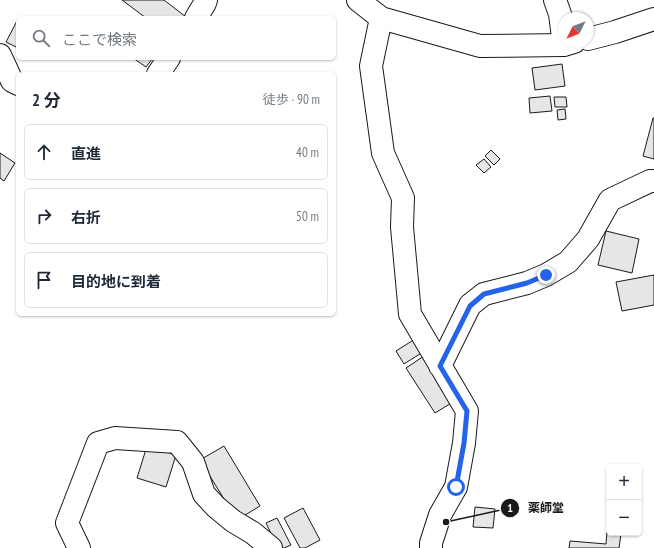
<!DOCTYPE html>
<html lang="ja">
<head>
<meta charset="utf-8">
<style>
	body { margin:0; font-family:"PT Sans Narrow","Noto Sans JP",sans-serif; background:#f6f6f7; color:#1f2937 }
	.controls { position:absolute; right:12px; bottom:12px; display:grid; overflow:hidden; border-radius:6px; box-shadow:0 1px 3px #0004 }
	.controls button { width:36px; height:36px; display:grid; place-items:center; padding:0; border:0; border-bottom:1px solid #e0e1e3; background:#fff; color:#1f2937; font:20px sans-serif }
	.compass { position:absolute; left:558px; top:12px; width:36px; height:36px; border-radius:50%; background:#fff; box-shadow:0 1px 3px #0004; rotate:228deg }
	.stop { position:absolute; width:12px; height:12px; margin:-9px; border:3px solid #2563eb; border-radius:50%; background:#fff }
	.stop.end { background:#2563eb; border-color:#fff; box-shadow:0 1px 4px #0008 }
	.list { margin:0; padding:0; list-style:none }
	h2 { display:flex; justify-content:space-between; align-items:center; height:52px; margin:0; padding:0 16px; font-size:17px }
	h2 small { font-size:13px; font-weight:400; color:#747a83 }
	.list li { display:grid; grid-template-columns:26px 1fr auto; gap:12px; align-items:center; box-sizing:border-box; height:56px; margin:0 8px 8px; padding:0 8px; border:1px solid #e0e1e3; border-radius:6px }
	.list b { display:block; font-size:15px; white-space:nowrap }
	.list em { font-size:13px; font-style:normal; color:#747a83 }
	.icon { flex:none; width:22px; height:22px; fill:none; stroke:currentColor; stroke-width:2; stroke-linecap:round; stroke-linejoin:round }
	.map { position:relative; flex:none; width:654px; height:548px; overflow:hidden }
	.search { position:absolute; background:#fff; box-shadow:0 1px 3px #0004; left:16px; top:16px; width:320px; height:44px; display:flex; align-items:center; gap:10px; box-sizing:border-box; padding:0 14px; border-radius:6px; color:#747a83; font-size:15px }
	.panel { position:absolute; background:#fff; box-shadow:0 1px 3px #0004; left:16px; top:72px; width:320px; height:244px; border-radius:6px }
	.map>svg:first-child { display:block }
</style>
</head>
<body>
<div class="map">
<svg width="654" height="548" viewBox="0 0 654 548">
	<rect width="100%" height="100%" fill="#fff"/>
	<!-- building -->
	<path fill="#e6e6e6" stroke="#1a1a1a" d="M122 0H164L186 17 185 18H146Z
		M18 19V48L6 42Z
		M133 58H153L146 67Z
		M562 64 565 86 535 90 532 68Z
		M550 96 552 111 530 113 529 98Z
		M554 97H566L567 107H555Z
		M565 109 566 119 558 120 557 110Z
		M653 118H654V159L643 156Z
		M491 150 500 159 494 165 485 156Z
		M0 153 15 163 4 181 0 178Z
		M484 159 491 167 484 173 476 165Z
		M606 231 639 239 632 273 598 265Z
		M654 275V305L622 311 616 282Z
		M415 339 423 352 404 364 396 351Z
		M424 356 453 402 435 413 406 368Z
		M147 446 176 455 166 487 137 478Z
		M224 446 260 506 237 520 200 460Z
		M475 507 495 509 493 528 473 527Z
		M303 508 320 540 305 548H300L284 518Z
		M277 518 291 545 284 548H278L266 523Z
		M607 532 621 534 619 548H569L570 541 606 544Z"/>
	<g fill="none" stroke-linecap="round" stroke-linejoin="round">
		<defs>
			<path id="minor" d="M358 0 381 18 480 46 564 45 574 42
				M555 0 560 14 564 45
				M196 18 205 3 206 0
				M381 18 371 66 383 153 403 198 402 227 410 314 467 411 464 443 456 487 440 515 431 543V548
				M588 39 615 32 654 19
				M0 55 12 81 18 84
				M158 74 169 58
				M440 366 470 305 484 294 527 283 546 275 568 262 588 239 610 200 650 181H654
				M79 548 67 523 98 443 115 438 177 442 193 462 204 494 216 507 233 521 253 533 271 548"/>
		</defs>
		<!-- minor casing -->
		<use href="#minor" stroke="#1a1a1a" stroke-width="24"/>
		<!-- minor -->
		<use href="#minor" stroke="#fff" stroke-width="22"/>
	</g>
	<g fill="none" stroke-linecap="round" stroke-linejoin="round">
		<!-- route -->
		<path stroke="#2563eb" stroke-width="5" d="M456 487 464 443 467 411 440 366 470 306 484 294 527 283 546 275"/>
	</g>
	<!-- callouts -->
	<path fill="none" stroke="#1a1a1a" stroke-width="1.5" d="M446 522L510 508"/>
	<g fill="#1a1a1a" stroke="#fff" stroke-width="1.5">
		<circle cx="446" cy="522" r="4"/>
		<circle cx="510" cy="508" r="10"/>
	</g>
	<g font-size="12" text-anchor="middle" font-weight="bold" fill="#fff">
		<text x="510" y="512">1</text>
	</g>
	<g font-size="12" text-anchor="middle" font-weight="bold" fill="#1a1a1a" stroke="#fff" stroke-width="3" stroke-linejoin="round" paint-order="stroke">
		<text x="546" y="512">薬師堂</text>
	</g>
</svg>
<div class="controls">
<button>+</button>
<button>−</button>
</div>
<svg class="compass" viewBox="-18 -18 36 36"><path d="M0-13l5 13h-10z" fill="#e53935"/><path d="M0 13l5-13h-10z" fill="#747a83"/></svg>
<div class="stop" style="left:456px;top:487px"></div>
<div class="stop end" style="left:546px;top:275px"></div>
<div class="search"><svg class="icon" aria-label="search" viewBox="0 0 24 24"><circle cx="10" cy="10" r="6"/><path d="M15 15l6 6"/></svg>ここで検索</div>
<section class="panel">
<h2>2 分<small>徒歩 · 90 m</small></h2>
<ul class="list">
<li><svg class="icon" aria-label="ahead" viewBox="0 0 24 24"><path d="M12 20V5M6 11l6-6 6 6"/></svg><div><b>直進</b></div><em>40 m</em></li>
<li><svg class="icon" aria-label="right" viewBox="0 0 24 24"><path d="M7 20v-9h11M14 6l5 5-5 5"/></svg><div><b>右折</b></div><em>50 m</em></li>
<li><svg class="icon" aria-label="arrive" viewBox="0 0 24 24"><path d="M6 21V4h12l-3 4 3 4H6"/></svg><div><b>目的地に到着</b></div></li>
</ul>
</section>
</div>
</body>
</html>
